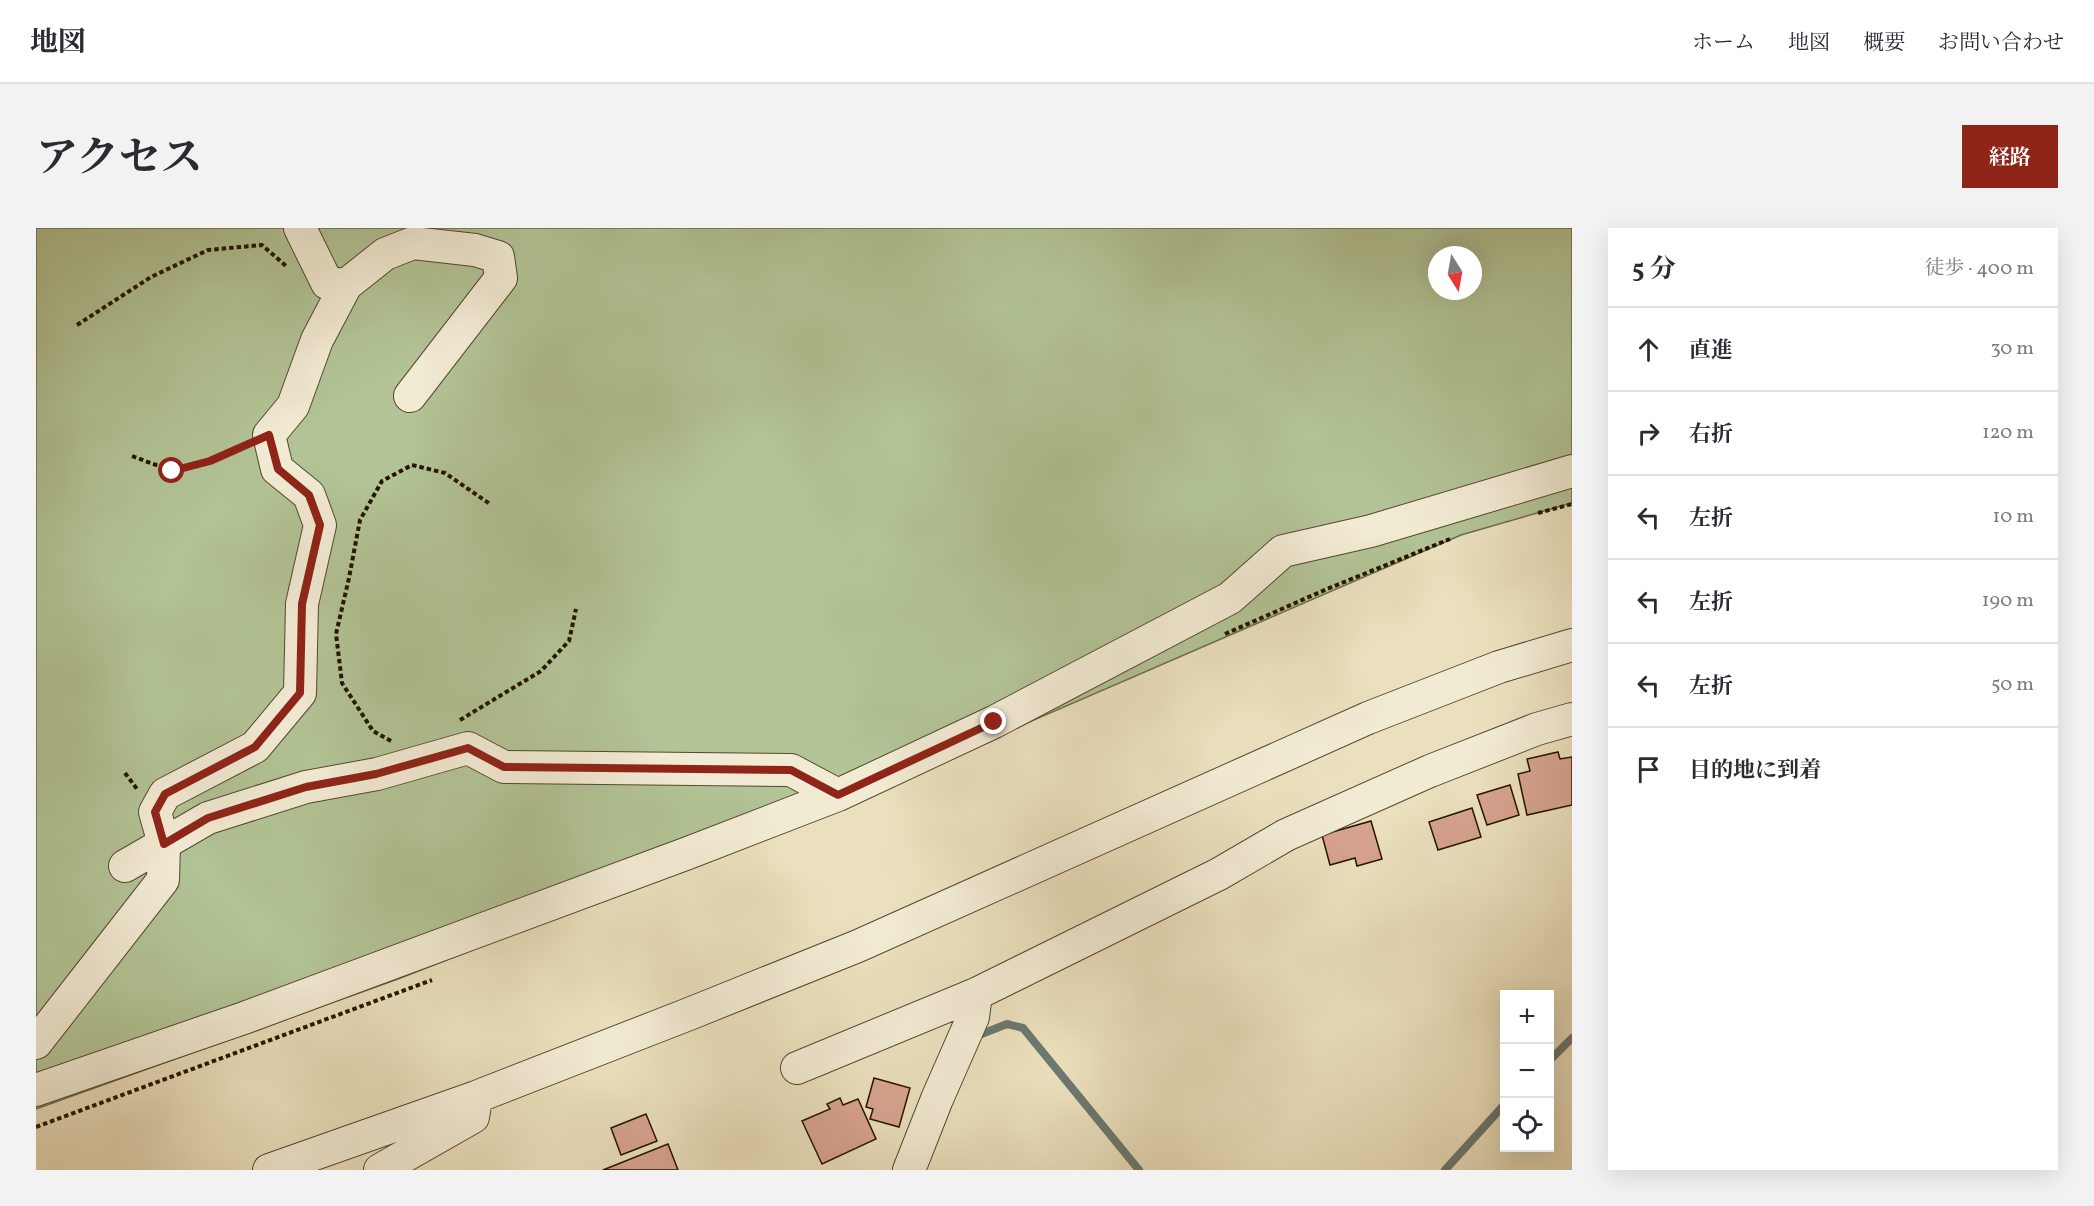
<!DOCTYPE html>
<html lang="ja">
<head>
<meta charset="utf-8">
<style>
	body { margin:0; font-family:Vollkorn,"Noto Serif JP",serif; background:#f2f2f3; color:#2b2b33 }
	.controls { position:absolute; right:18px; bottom:18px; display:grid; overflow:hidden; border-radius:0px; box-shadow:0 6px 24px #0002 }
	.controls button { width:54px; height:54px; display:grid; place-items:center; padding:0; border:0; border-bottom:2px solid #e1e1e2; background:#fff; color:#2b2b33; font:30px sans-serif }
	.compass { position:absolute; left:1392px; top:18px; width:54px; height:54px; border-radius:50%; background:#fff; box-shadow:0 6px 24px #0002; rotate:169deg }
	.stop { position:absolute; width:18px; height:18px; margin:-14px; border:4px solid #8f2418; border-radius:50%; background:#fff }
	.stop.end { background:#8f2418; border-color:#fff; box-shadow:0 2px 6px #0008 }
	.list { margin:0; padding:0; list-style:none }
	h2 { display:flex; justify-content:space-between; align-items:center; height:78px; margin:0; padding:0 24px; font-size:26px }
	h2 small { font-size:20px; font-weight:400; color:#7c7c81 }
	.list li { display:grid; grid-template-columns:39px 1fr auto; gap:18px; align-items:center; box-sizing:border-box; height:84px; padding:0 24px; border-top:2px solid #e1e1e2 }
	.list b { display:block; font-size:22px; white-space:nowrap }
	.list em { font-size:20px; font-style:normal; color:#7c7c81 }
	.icon { flex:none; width:33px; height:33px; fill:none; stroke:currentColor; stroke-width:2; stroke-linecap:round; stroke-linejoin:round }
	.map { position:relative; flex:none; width:1536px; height:942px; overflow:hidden; border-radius:0px }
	header { display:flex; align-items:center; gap:36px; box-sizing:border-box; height:84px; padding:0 30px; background:#fff; border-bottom:2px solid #e1e1e2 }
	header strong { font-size:28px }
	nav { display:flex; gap:33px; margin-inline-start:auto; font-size:21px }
	.intro { display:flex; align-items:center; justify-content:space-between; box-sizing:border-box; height:144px; padding:0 36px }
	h1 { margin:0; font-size:42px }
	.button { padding:15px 27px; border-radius:0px; background:#8f2418; color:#fff; font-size:21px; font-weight:700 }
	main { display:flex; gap:36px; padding:0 36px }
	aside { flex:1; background:#fff; border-radius:0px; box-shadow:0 6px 24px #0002 }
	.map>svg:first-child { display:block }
</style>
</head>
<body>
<header>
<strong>地図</strong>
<nav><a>ホーム</a><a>地図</a><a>概要</a><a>お問い合わせ</a></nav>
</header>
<div class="intro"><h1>アクセス</h1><a class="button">経路</a></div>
<main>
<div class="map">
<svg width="1536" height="942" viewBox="0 0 1536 942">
	<rect width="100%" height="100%" fill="#ebe0bd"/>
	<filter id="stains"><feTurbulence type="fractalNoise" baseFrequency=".00333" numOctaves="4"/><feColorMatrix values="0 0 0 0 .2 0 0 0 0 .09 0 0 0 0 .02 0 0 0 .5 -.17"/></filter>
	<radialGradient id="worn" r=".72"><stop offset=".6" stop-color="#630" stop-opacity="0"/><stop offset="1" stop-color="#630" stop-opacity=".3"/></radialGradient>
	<!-- green -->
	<path fill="#b2c395" stroke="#6a6c4c" stroke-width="1.5" fill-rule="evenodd" d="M0 0H1536V275L1425 307 744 602 362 751 0 881ZM1401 27H1437V63H1401Z"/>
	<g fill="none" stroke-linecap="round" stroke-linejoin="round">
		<!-- stream -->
		<path stroke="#6c7871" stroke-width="8" d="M938 809 971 796 987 800 1103 942
			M1514 832 1536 810
			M1409 942 1468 877"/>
	</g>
	<!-- building -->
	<path fill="#d7a38f" stroke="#231402" stroke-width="1.5" d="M1522 524 1524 531 1536 529V577L1491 587 1482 546 1494 543 1491 531Z
		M1474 557 1483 587 1451 597 1441 567Z
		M1436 580 1445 609 1402 622 1393 594Z
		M1335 593 1346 631 1321 638 1319 630 1294 637 1286 607Z
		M838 850 874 860 863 899 834 891 837 881 830 879Z
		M804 870 807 877 822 871 840 911 786 936 766 893 794 881 791 876Z
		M610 886 621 913 585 927 575 900Z
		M632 916 642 942H567Z"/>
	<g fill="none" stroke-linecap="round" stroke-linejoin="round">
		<defs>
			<path id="minor" d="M264 0 291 55 310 57 349 26 377 15 439 22 462 29 465 50 374 168
				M89 638 172 590 270 559 341 546 432 520 468 539 755 542 802 567
				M0 815 127 652 128 616 119 584 129 566 219 519 264 465 266 376 284 297 273 267 241 241 233 207 257 178 281 112 310 57
				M761 840 940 766 1183 646 1250 607 1394 543 1501 501 1536 491
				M0 862 208 790 652 625 802 567 958 494 1194 370 1247 323 1335 303 1536 243
				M233 942 440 869 653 786 822 718 1332 490 1463 439 1536 417
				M344 942 437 889 440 871
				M873 942 901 871 937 789 940 766"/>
		</defs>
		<!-- minor casing -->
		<use href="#minor" stroke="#554731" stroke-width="34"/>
		<!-- path -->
		<path stroke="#231402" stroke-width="4" stroke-dasharray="4.5 3" stroke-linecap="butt" d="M41 97 115 49 172 22 226 17 250 38
			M96 228 136 243 174 233 208 218
			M1502 285 1536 276
			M1189 406 1291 361 1414 311
			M424 492 505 443 533 413 540 381
			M355 513 337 503 306 455 300 406 313 350 324 292 346 253 376 237 409 245 454 276
			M89 545 101 561
			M0 899 396 752"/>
		<!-- minor -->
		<use href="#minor" stroke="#f2ebd4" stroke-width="32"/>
	</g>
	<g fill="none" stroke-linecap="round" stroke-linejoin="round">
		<!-- route -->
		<path stroke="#8f2418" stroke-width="8" d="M136 243 174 233 233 207 242 241 273 267 284 297 266 376 264 465 219 519 129 566 119 584 128 616 172 590 270 559 340 546 432 520 468 539 755 542 802 567 958 494"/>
	</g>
	<rect width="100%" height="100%" filter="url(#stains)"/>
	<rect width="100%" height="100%" fill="url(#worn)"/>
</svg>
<div class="controls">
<button>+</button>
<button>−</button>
<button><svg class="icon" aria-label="locate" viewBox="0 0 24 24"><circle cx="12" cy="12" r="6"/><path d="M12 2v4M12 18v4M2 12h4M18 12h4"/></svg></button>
</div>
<svg class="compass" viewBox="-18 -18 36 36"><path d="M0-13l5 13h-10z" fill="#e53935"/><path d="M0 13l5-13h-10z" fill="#7c7c81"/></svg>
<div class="stop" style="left:136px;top:243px"></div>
<div class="stop end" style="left:958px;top:494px"></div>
</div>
<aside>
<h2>5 分<small>徒歩 · 400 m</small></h2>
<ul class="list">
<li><svg class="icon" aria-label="ahead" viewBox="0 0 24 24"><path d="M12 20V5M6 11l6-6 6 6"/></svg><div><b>直進</b></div><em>30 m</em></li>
<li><svg class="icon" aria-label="right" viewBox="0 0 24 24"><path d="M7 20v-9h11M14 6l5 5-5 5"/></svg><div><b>右折</b></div><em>120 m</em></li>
<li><svg class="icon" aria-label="left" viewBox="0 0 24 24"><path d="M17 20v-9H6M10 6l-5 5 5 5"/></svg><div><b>左折</b></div><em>10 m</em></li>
<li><svg class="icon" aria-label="left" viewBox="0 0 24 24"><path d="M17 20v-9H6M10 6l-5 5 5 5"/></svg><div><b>左折</b></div><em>190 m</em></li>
<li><svg class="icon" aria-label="left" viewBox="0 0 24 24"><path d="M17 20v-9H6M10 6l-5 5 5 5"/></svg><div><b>左折</b></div><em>50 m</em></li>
<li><svg class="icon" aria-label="arrive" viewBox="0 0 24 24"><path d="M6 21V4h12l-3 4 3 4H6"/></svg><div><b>目的地に到着</b></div></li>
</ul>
</aside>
</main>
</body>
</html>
